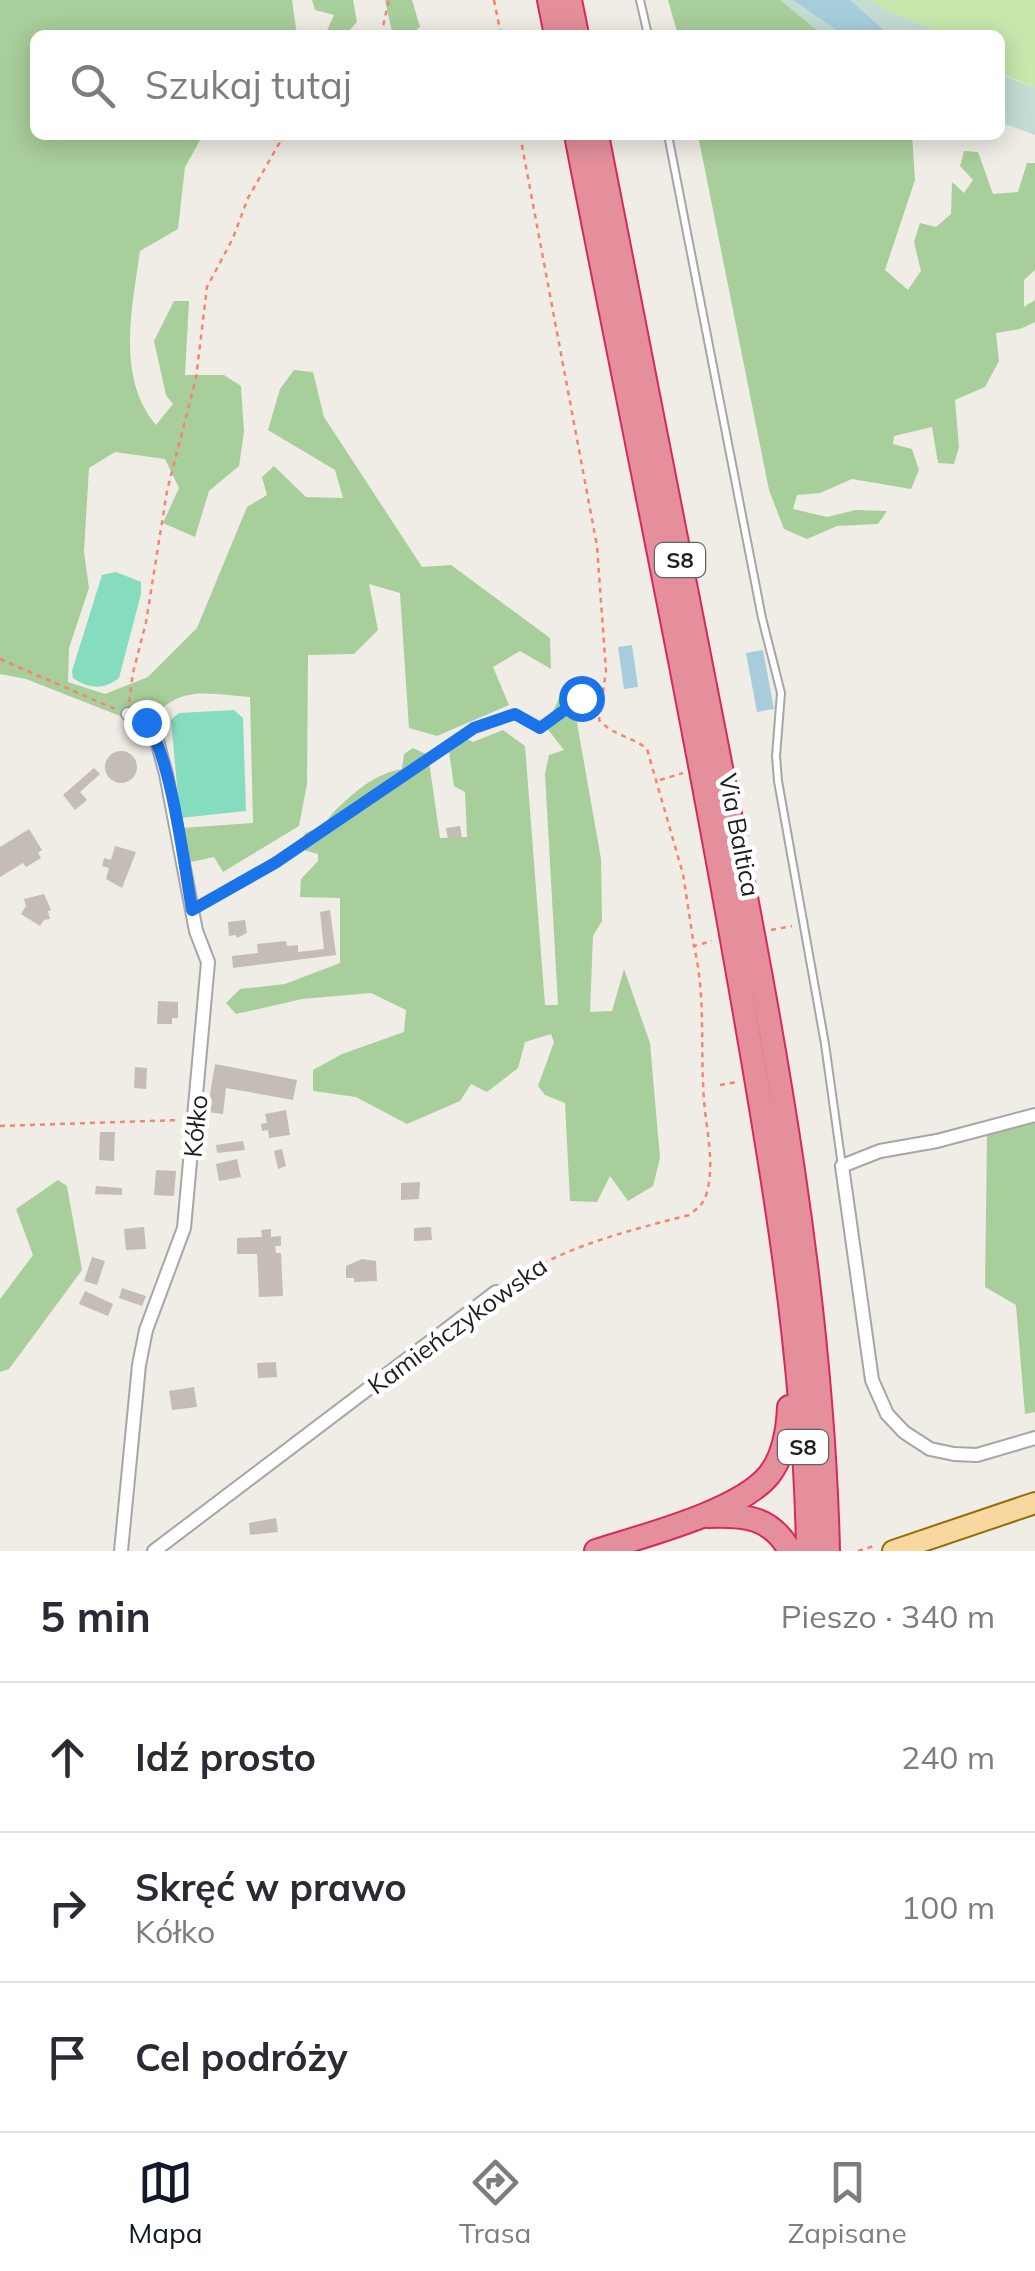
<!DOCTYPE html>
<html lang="pl">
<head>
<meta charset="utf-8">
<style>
	body { margin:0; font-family:Mulish,sans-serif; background:#f7f7f7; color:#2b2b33 }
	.stop { position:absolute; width:30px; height:30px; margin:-22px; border:8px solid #1a73e8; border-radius:50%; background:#fff }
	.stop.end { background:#1a73e8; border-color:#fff; box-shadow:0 2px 10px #0008 }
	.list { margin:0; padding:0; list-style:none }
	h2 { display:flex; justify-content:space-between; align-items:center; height:130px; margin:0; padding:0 40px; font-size:42px }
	h2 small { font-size:32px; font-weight:400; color:#7c7c81 }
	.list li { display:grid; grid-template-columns:65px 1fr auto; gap:30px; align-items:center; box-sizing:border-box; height:150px; padding:0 40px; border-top:2px solid #e1e1e2 }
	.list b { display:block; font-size:38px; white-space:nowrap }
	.list p { margin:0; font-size:32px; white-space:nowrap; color:#7c7c81 }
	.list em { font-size:32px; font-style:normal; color:#7c7c81 }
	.icon { flex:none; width:55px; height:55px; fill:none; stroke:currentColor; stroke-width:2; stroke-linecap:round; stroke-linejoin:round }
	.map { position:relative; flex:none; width:1035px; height:1551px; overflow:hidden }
	.search { position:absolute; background:#fff; box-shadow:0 5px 25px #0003; left:30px; right:30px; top:30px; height:110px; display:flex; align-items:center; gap:25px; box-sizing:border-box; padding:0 35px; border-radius:15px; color:#7c7c81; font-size:38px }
	.sheet { height:580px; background:#fff }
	nav { display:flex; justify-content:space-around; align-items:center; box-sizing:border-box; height:140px; border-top:2px solid #e1e1e2; background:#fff; font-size:28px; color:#7c7c81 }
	nav a { display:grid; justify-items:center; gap:5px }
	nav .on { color:#111827 }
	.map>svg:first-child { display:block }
</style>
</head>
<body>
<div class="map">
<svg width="1035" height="1551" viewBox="0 0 1035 1551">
	<rect width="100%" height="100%" fill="#efede5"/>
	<!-- grass -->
	<path fill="#c7e8ad" d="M871 0H1035V88L1000 73V35H948L885 10Z"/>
	<!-- forest -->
	<path fill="#a8ce9b" d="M0 0H292L297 35H35V135H203L185 167 178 229 140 251C132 308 116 377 156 425L173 404 166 395 154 341 174 301H189L185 375H224L241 386 244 432 239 466 209 491 195 537 163 523 179 488 165 459 115 452 89 468 84 552 89 588 69 648 68 682 105 694 148 677 197 628 247 507 267 495 262 477 274 466 306 497 343 498 335 470 268 430 280 389 294 370 313 372 324 417 422 567 451 565 550 638 551 669 520 651 493 667 509 705 437 736 409 728 400 593 369 584 378 630 354 654 308 655 307 784 299 826 223 872 214 857 191 862 181 828 253 823 250 697C206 694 174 683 148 727L26 679 0 674Z
		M312 0H353L357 22 345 35H325L334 15 315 10Z
		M385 0H412L420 27 409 35 392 32Z
		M668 0H793L844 35H678Z
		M698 135H912L915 180 885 270 908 290 921 271 914 242 920 223 936 227 951 214 952 182 964 193 973 180 960 166 964 151 978 152 993 194 1018 192 1027 163H1035V270L1024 280V307L1035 300V322L1020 329 996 333 999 361 985 387 955 400 959 447 954 464 938 463 932 427 894 436 893 444 912 449 919 470 911 489 852 479 820 493 797 495 793 509 827 517 856 510 887 511 878 524 837 526 807 539 784 529 769 490Z
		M560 696 573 700 601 859 602 921 593 936 590 1012 612 1011 624 969 650 1043 660 1158 653 1186 628 1201 610 1176 597 1202 570 1201 565 1103 545 1095 538 1086 554 1042 551 1034 525 1042 518 1068 487 1092 471 1084 460 1101 407 1124 356 1097 313 1091V1070L342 1054 404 1032 406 1010 371 993 302 999 236 1014 226 1003 240 989 285 984 340 963V898L300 897 301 879 318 861V854L299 849 305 833C328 826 325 819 341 805 359 788 378 773 402 769L404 754 413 748 428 755 440 838 467 837 465 792 454 786 449 752 467 739 473 742 503 730 525 746 545 1005H558L545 774 549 755 564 750 546 727Z
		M1035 1122V1412L1025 1414 1016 1305 985 1287 987 1135Z
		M58 1180 67 1186 82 1270 9 1369 0 1372V1299L33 1255 16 1209Z"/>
	<!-- wetland -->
	<path fill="#c3ddd2" d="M780 0H871L885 10 948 35H823Z
		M1000 74 1035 88V135L1000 122Z"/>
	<!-- pitch -->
	<path fill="#86dcbf" d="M116 572 141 582V594L119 678C104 690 89 689 73 678L72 671 102 575Z
		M234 710 243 718 246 811 180 818 171 720 179 713Z"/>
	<!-- water -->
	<path fill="#a7cddc" d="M793 0H850L889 35H844Z
		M632 645 638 687 624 689 618 647Z
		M763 650 774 709 757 712 746 653Z"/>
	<!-- building -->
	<path fill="#c4bcb5" d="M105 767a16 16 0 1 1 32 0a16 16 0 1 1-32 0Z
		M94 768 100 774 80 792 87 800 75 810 63 795Z
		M460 826 462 838 448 839 446 828Z
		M29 829 42 850 38 853 41 858 26 867 23 863 0 877V847Z
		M115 846 136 852 122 888 106 879 109 868 102 866 104 858 111 860Z
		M44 894 51 910 48 911 50 919 44 920 40 926 21 914 26 906 24 899Z
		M330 910 336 955 233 968 232 956 258 953 257 944 286 941 287 946 298 945V952L324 949 320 912Z
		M245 920 247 933 237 938 236 935 229 936 228 922Z
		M158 1001 178 1002V1018H172V1024H157Z
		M215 1064 297 1080 293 1100 226 1088 223 1114 207 1112Z
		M135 1067 147 1068 146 1089 134 1088Z
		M286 1110 290 1135 269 1138 268 1130 262 1131 261 1124 267 1123 265 1114Z
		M100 1132H115L114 1161 99 1160Z
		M243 1141 245 1150 217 1153 216 1145Z
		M282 1149 286 1166 278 1169 274 1151Z
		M237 1159 241 1177 219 1181 216 1164Z
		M156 1170 176 1171 174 1196 154 1195Z
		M420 1182 419 1199 401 1200V1183Z
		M96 1186 122 1188V1195L95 1194Z
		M144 1227 146 1249 126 1250 124 1229Z
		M431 1227 432 1240 414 1241V1228Z
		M271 1229V1237L281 1236V1246H275L276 1253H281L283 1296 259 1297 257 1254H237V1238L262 1237 261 1230Z
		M92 1257 105 1261 97 1285 84 1281Z
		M362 1259 376 1261 377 1281 354 1282V1278H346V1266Z
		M122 1288 146 1296 142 1306 119 1298Z
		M85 1291 113 1304 108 1316 79 1304Z
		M276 1362 277 1377 258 1378 257 1363Z
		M194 1387 197 1407 172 1410 169 1391Z
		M276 1518 278 1532 250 1535 249 1523Z"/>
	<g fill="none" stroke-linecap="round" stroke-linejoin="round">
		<defs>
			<path id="lane" d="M640 0 648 35
				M668 135 762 618 781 693 776 756 778 781 825 1044 842 1166"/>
			<path id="street" d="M1035 1115 937 1141 880 1151 842 1166 872 1380 887 1414 904 1432 930 1449 954 1454 977 1455 1035 1438
				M121 1551 139 1365 146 1330 184 1228 208 962 196 931 166 774 155 733 146 722 128 714
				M154 1551 496 1292"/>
			<path id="primary" d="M893 1551 1035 1503"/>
			<path id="highway" d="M549 0 556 35
				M570 0 577 35
				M576 135C629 407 686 678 734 951 769 1149 805 1349 808 1551
				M597 135C640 353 682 570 725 788 774 1040 822 1294 828 1551
				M708 1516C744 1515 771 1516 790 1551
				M596 1551C642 1536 739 1512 769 1475 784 1456 788 1431 789 1407"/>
		</defs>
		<!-- lane casing -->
		<use href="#lane" stroke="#a6a6a6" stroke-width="10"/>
		<!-- street casing -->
		<use href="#street" stroke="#a6a6a6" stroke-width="16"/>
		<!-- primary casing -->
		<use href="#primary" stroke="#966c04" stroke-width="24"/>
		<!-- highway casing -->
		<use href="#highway" stroke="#d62a5d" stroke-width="26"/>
		<!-- path -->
		<path stroke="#f68470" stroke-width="2.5" stroke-dasharray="5 5" stroke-linecap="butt" d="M494 0 501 35
			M381 35 389 0
			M520 135 597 546 606 671 599 720C612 735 633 737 647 749L683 874 694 946
			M0 659 117 710
			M129 702 133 673 146 622 167 491 196 378 207 287 233 238 248 198 284 135
			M660 780 683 773
			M205 903 275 863 474 728 515 714 541 728 581 698 597 707
			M771 930 792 926
			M720 1085 738 1082
			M0 1126 180 1120
			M508 1284C564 1246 624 1232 689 1215 698 1208 704 1204 707 1192 715 1163 706 1129 704 1100 700 1048 706 997 694 946L712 941
			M858 1551 877 1545"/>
		<!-- lane -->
		<use href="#lane" stroke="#fff" stroke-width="6"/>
		<!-- street -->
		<use href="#street" stroke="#fff" stroke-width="12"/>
		<!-- primary -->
		<use href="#primary" stroke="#f9d7a1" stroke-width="20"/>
		<!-- highway -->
		<use href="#highway" stroke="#e48f9b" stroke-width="22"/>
	</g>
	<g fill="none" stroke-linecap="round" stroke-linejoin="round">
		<!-- route -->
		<path stroke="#1a73e8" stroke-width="12" d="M146 722C171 756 184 864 192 910L275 863 474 728 515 714 540 728 581 698"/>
	</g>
	<g text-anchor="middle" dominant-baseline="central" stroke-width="9" stroke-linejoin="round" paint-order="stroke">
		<!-- shield labels -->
		<g fill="#fff" stroke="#626262" stroke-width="2.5">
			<rect x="655" y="543" width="50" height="34" rx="8"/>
			<rect x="778" y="1430" width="50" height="34" rx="8"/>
		</g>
		<g font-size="22" font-weight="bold" fill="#1f1f1f">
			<text x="680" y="560">S8</text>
			<text x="803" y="1447">S8</text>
		</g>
		<!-- street labels -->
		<g font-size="25" fill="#1f1f1f" stroke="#fff">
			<text transform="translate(740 835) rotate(79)">Via Baltica</text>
			<text transform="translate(195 1126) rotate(-84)">Kółko</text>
			<text transform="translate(457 1325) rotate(-36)">Kamieńczykowska</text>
		</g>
	</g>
</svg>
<div class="stop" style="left:581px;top:698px"></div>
<div class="stop end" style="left:146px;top:722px"></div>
<div class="search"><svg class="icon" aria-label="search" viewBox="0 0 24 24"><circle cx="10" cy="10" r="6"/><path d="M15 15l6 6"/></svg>Szukaj tutaj</div>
</div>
<section class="sheet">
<h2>5 min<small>Pieszo · 340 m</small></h2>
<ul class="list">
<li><svg class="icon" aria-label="ahead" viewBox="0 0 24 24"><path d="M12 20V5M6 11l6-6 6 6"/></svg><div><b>Idź prosto</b></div><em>240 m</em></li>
<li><svg class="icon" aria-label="right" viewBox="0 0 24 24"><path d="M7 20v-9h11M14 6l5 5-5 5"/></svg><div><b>Skręć w prawo</b><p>Kółko</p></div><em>100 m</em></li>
<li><svg class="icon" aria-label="arrive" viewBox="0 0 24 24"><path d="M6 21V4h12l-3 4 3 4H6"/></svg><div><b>Cel podróży</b></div></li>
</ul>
</section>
<nav>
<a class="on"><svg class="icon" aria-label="map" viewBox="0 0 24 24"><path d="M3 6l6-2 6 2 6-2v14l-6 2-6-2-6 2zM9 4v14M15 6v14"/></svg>Mapa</a>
<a><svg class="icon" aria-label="directions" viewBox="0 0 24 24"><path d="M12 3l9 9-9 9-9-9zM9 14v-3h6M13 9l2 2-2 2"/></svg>Trasa</a>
<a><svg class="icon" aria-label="saved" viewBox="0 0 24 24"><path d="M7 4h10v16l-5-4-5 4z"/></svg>Zapisane</a>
</nav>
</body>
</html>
